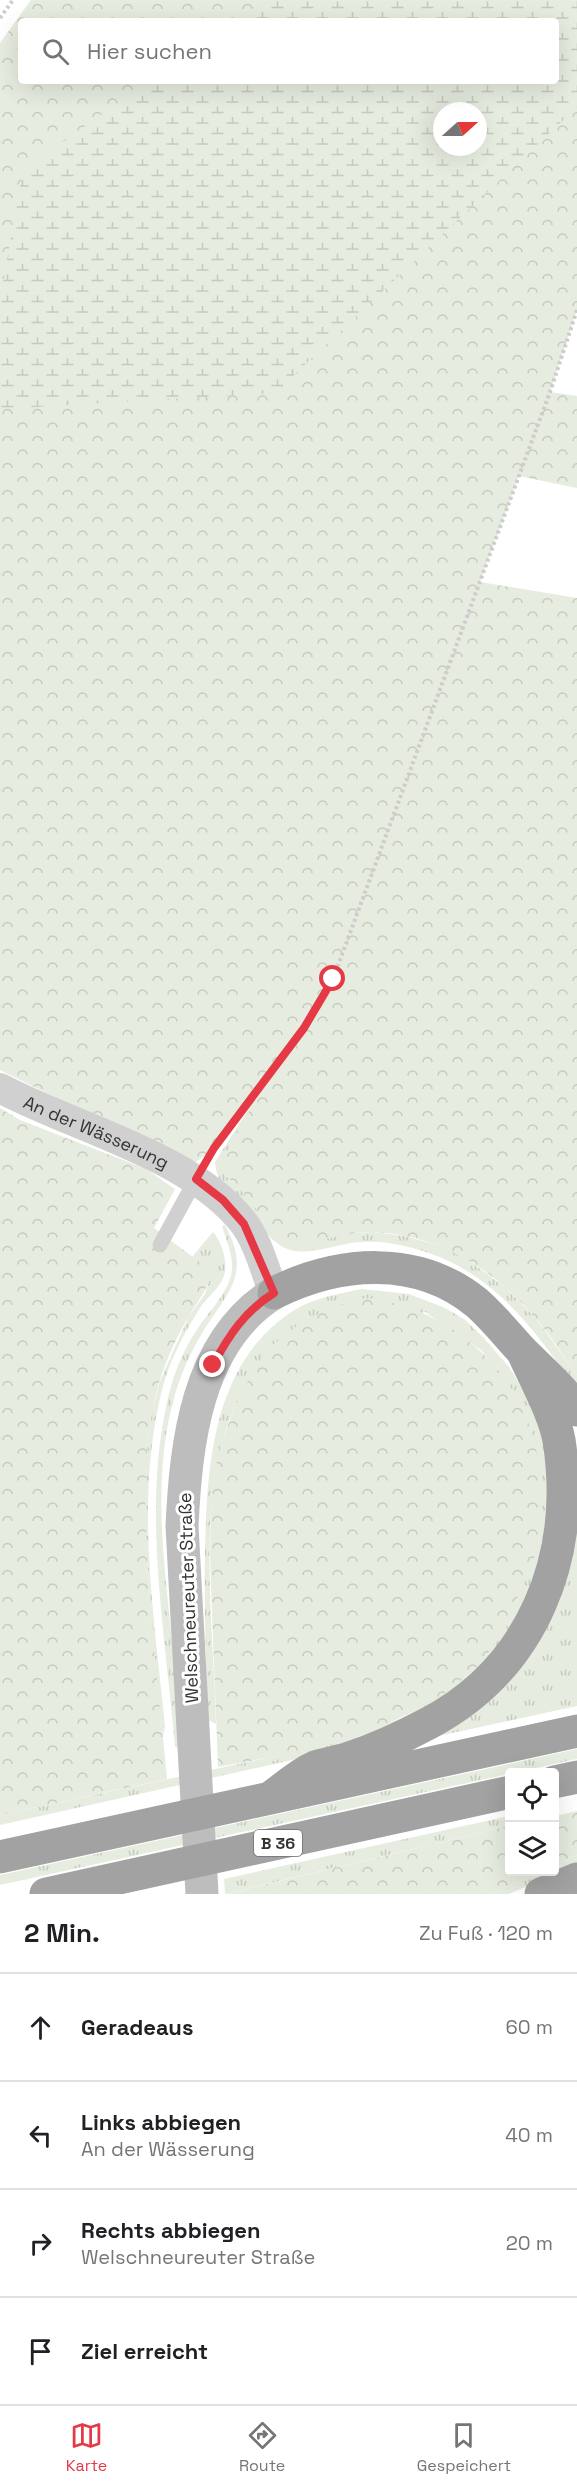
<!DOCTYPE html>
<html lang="de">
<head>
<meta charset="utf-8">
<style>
	body { margin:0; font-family:"Space Grotesk",sans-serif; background:#f6f6f6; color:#202124 }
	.controls { position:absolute; right:18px; bottom:18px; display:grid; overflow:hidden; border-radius:6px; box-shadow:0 6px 24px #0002 }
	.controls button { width:54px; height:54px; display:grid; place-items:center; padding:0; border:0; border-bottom:2px solid #e0e0e0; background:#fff; color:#202124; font:30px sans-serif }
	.compass { position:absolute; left:433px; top:102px; width:54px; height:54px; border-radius:50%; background:#fff; box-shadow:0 6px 24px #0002; rotate:69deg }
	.stop { position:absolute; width:18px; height:18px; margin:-14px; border:4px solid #e63946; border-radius:50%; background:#fff }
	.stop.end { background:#e63946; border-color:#fff; box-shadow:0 2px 6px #0008 }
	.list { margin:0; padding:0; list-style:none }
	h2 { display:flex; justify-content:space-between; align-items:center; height:78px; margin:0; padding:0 24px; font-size:26px }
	h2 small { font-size:20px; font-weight:400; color:#757577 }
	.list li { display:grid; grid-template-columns:39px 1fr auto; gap:18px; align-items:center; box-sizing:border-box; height:108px; padding:0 24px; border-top:2px solid #e0e0e0 }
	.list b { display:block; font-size:22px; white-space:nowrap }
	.list p { margin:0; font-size:20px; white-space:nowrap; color:#757577 }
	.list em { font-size:20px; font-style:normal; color:#757577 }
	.icon { flex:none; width:33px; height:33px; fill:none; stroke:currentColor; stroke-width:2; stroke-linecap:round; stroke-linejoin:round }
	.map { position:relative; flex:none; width:577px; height:1894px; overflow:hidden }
	.search { position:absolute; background:#fff; box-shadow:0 6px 24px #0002; left:18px; right:18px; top:18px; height:66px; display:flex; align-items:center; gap:15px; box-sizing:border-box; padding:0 21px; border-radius:6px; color:#757577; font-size:22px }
	.sheet { height:510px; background:#fff }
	nav { display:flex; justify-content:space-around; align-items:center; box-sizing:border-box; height:84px; border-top:2px solid #e0e0e0; background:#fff; font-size:16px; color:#757577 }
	nav a { display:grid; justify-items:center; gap:3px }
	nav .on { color:#e63946 }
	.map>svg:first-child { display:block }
</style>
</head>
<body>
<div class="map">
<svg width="577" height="1894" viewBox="0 0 577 1894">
	<defs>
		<pattern id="grass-tufts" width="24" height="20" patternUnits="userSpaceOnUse" patternTransform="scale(1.5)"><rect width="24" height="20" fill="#e6ecdf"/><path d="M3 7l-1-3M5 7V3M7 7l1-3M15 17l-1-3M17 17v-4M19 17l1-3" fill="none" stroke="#c6cbc0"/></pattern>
		<pattern id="forest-crowns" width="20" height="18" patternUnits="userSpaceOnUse" patternTransform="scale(1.5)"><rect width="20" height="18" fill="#e6ecdf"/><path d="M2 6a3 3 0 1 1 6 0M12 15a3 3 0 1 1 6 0" fill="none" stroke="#c6cbc0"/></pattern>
		<pattern id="wetland-marsh" width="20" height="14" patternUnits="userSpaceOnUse" patternTransform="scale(1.5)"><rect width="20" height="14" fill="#e6ecdf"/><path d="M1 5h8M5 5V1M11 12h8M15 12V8" fill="none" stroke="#c6cbc0"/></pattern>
	</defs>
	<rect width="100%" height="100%" fill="#fff"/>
	<!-- grass -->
	<path fill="url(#grass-tufts)" d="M270 1075 224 1174 236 1184 254 1204 314 1241 346 1233 373 1232 405 1236 454 1250 505 1287 535 1317 577 1375V1391C540 1336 500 1281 437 1256 414 1247 386 1240 361 1242 337 1243 307 1258 285 1248 267 1240 258 1219 244 1206 229 1190 217 1185 215 1162Z
		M225 1225C253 1276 226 1293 201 1335 189 1355 180 1376 174 1398 150 1484 166 1574 174 1661 176 1690 178 1719 180 1748L175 1747C166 1637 142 1512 167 1403 172 1377 183 1350 198 1328 209 1311 230 1291 232 1270 233 1254 226 1240 222 1226Z
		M213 1232C221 1240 227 1260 225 1271 223 1286 208 1296 200 1308 185 1331 170 1360 163 1386 134 1496 154 1615 165 1726L163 1737 154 1657 146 1542 144 1495 146 1457 151 1417 160 1381 189 1316 205 1294 212 1272 192 1257Z
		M362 1289 409 1294 445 1308 464 1319 483 1337 509 1367 530 1402 544 1436 553 1473 548 1552 505 1644 431 1710 301 1758 0 1825V1815L262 1759 359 1733 402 1718 468 1676 508 1384 481 1350 425 1312 264 1356C250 1380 233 1406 225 1433 198 1520 214 1633 216 1724L208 1720C206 1664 204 1608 205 1552 207 1466 212 1363 293 1311 313 1298 338 1294 362 1289Z
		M577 1501V1706L425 1739 467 1712Z
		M577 1749V1759L0 1885V1875Z
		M509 1816V1826L225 1894 224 1879Z
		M577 1855V1865L509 1894H489L540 1872H554L555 1865Z"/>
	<!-- forest -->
	<path fill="url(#forest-crowns)" fill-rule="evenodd" d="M31 0H577V310L550 392 577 396V488L519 476 480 582 577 598V1375C563 1356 550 1334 534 1316 489 1265 432 1231 363 1232 340 1233 308 1248 287 1239 269 1231 244 1189 224 1174L222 1160 268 1078 214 1148 192 1165 0 1070V43ZM21 21H556V81H21ZM442 111H478V147H442Z
		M0 1108 20 1120 146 1169 175 1189 154 1228 213 1272C205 1293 200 1298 189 1316 177 1336 166 1360 159 1383 141 1448 144 1515 149 1583 153 1648 161 1713 167 1779L0 1815Z
		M366 1298C435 1305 499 1352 526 1416 540 1449 542 1489 539 1523 538 1534 538 1545 535 1555 532 1569 524 1583 518 1597 507 1625 490 1657 467 1676 400 1733 302 1752 218 1767 216 1715 214 1663 212 1612 210 1564 208 1514 216 1466 222 1435 244 1380 265 1354 288 1326 331 1304 366 1298Z
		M577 1811V1855L555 1865V1816Z
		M509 1826 510 1872H540L489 1894H226Z"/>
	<!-- wetland -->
	<path fill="url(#wetland-marsh)" fill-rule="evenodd" d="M264 0H577V107L275 393 0 409V300L23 170 149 81H556V21H234ZM442 111H478V147H442Z"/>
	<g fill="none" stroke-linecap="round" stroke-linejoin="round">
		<!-- path -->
		<path stroke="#cdcdcd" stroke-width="4" stroke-dasharray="3 3" stroke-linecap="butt" d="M0 18 13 0
			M210 1155 304 1028 333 979 550 392 577 310"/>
		<!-- service -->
		<path stroke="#d0d0d0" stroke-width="15" d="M160 1245 196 1179"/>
		<!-- minor -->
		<path stroke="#d0d0d0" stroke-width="30" id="s1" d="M0 1088C75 1128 190 1155 243 1222 258 1241 265 1271 274 1293"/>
		<!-- secondary -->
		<path stroke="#bdbdbd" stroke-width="33" d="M202 1894 182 1526C186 1444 196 1341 274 1293"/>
		<!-- trunk -->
		<path stroke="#a2a2a2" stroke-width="33" d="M274 1293C339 1261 417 1254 477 1303 494 1318 508 1336 524 1353 543 1372 562 1388 577 1410
			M554 1782 577 1777
			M270 1798C284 1788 299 1774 315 1767 325 1764 336 1762 346 1759 374 1750 403 1737 429 1723 534 1667 577 1556 559 1440 553 1410 535 1380 523 1352
			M0 1857 577 1731
			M46 1894 510 1792
			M541 1894 577 1879"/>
	</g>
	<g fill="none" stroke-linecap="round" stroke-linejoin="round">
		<!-- route -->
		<path stroke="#e63946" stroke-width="8" d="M213 1365C229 1335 245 1311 274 1293L244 1224 223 1200 196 1179 214 1148 304 1028 333 979"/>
	</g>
	<g text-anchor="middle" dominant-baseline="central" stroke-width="6" stroke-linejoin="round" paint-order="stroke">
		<!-- shield labels -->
		<rect fill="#fff" stroke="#707070" stroke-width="1.5" x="254" y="1830" width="48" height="26" rx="4.5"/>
		<g font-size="16" font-weight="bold" fill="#333">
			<text x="278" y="1843">B 36</text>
		</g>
		<!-- street labels -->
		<g font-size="18" fill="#333" stroke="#fff">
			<text stroke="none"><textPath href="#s1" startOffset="106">An der Wässerung</textPath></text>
			<text transform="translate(188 1598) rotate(-92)">Welschneureuter Straße</text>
		</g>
	</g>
</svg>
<div class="controls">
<button><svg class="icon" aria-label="locate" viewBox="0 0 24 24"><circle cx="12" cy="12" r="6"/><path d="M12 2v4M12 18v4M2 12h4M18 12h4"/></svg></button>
<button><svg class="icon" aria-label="layers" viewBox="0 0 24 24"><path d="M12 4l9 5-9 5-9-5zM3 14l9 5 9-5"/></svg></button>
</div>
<svg class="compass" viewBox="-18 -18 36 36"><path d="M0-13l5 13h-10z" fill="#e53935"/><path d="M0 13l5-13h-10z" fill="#757577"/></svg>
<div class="stop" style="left:333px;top:979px"></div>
<div class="stop end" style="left:213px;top:1365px"></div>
<div class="search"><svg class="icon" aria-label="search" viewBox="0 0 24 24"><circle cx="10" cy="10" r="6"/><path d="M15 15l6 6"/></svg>Hier suchen</div>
</div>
<section class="sheet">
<h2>2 Min.<small>Zu Fuß · 120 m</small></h2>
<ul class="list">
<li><svg class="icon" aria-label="ahead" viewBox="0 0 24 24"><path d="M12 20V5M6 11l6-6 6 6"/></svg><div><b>Geradeaus</b></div><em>60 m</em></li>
<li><svg class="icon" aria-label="left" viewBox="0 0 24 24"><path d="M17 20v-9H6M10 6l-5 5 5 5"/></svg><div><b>Links abbiegen</b><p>An der Wässerung</p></div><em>40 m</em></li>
<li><svg class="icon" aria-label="right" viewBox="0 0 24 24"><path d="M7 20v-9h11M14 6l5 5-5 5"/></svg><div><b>Rechts abbiegen</b><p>Welschneureuter Straße</p></div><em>20 m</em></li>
<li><svg class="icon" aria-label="arrive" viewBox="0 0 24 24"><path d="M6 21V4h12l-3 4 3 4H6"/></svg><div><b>Ziel erreicht</b></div></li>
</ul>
</section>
<nav>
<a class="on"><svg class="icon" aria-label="map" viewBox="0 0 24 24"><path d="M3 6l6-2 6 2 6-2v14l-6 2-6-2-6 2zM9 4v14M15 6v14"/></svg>Karte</a>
<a><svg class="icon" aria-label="directions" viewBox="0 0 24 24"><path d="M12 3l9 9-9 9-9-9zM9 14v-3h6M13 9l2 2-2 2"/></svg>Route</a>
<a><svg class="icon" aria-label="saved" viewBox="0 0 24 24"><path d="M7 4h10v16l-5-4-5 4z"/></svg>Gespeichert</a>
</nav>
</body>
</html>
